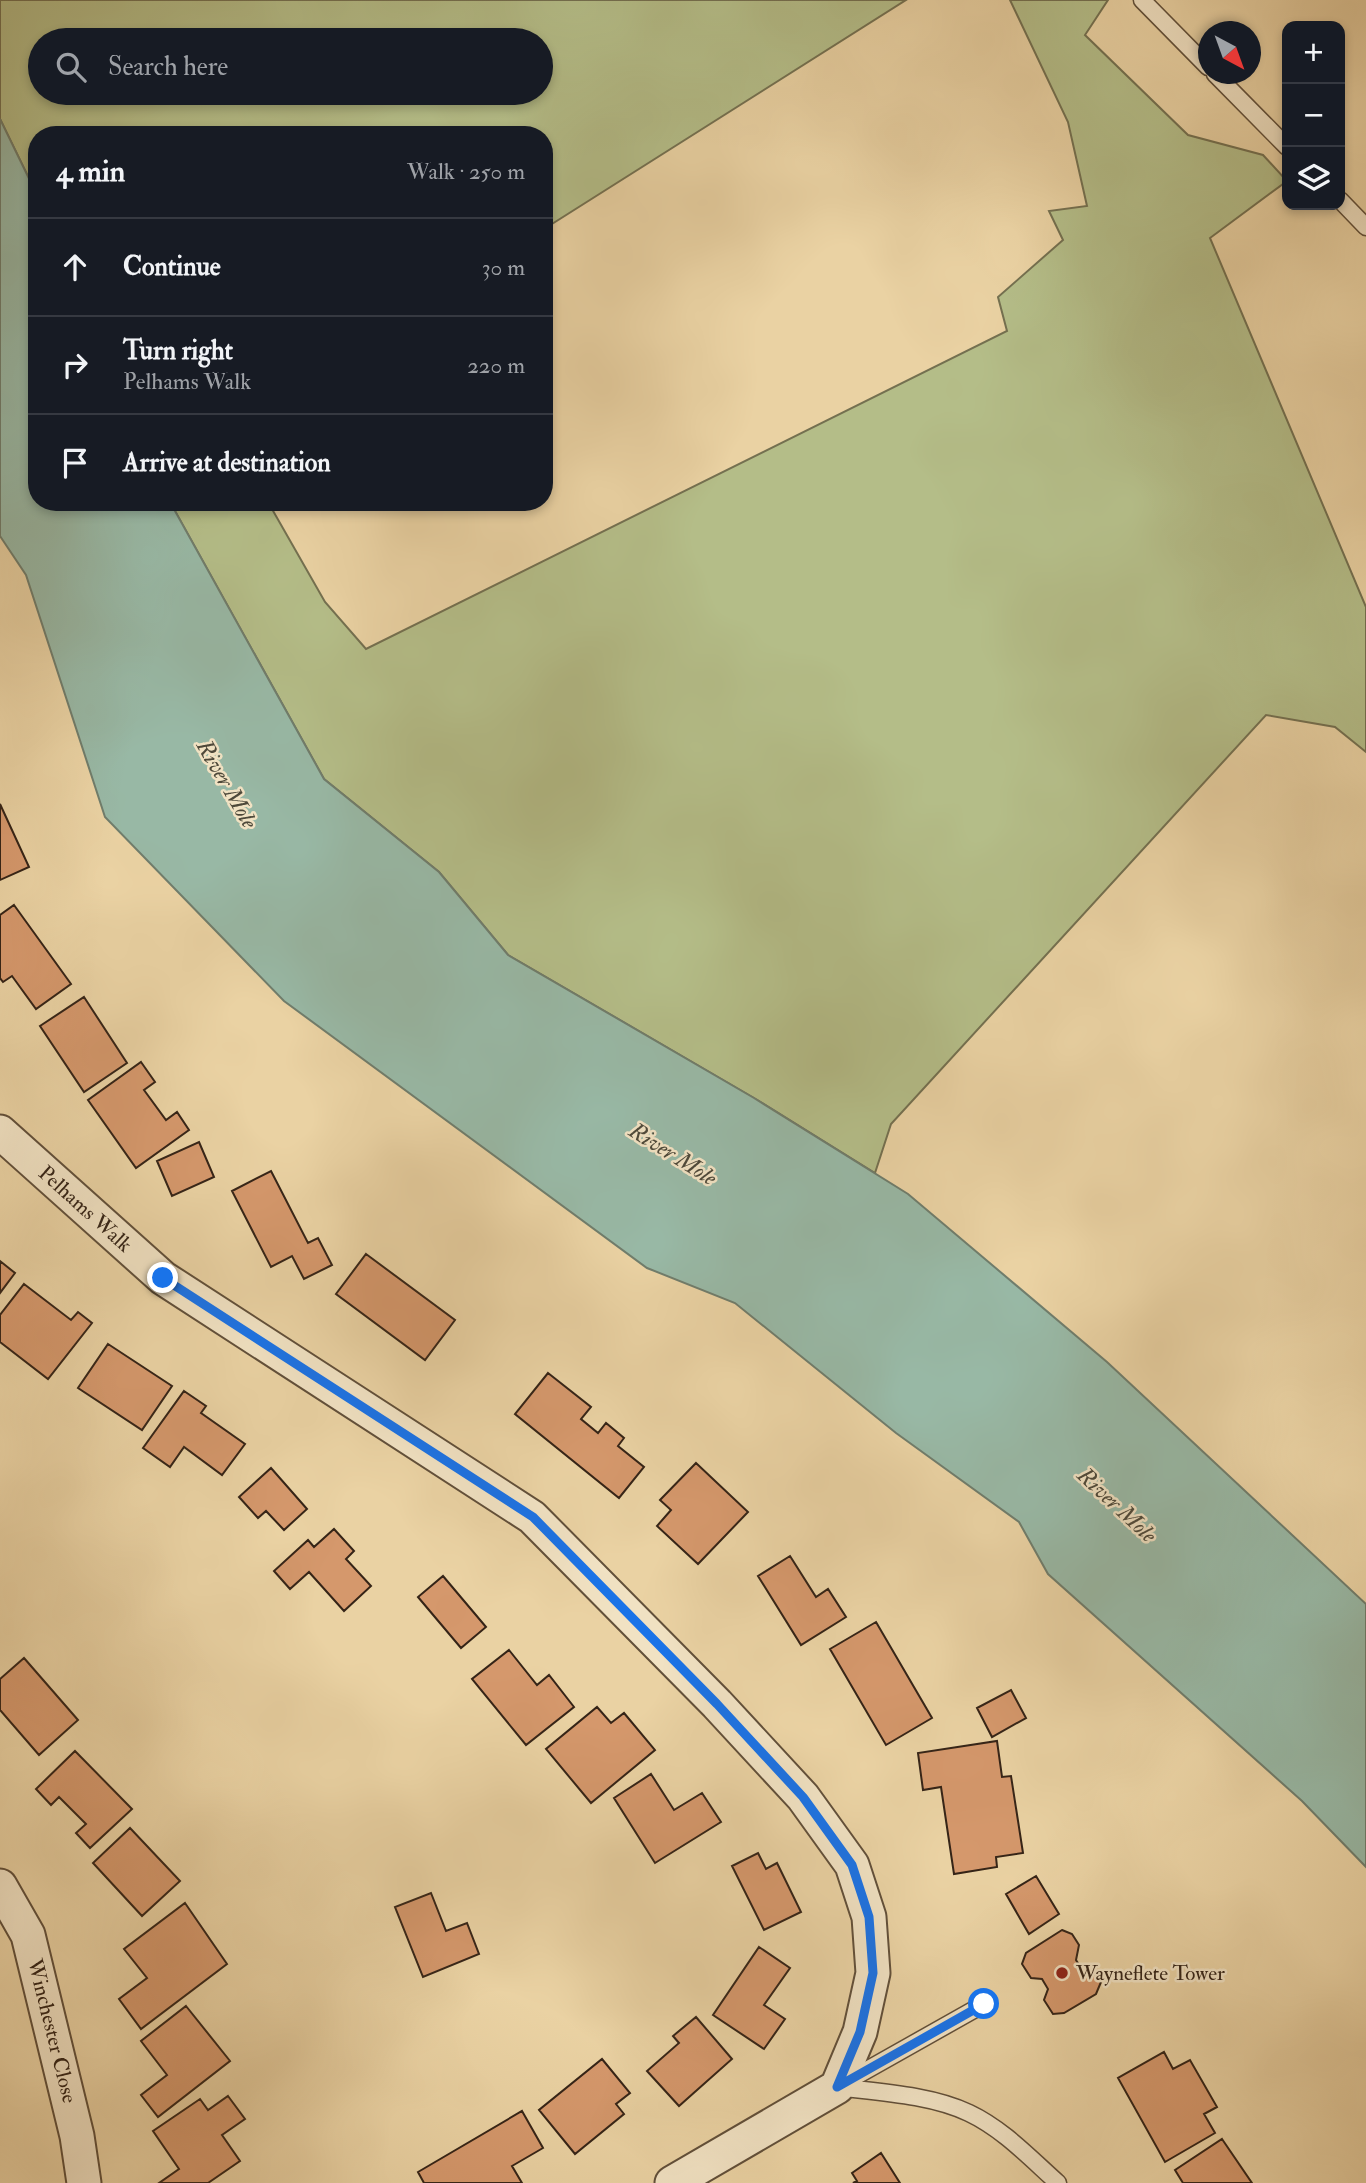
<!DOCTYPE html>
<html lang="en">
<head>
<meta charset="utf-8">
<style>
	body { margin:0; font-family:"IM FELL Double Pica",serif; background:#242831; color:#f1f3f6 }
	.controls { position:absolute; right:21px; top:21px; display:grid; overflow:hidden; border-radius:14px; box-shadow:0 4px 10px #0003 }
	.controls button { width:63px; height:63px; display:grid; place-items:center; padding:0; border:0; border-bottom:2px solid #363941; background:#171b24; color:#f1f3f6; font:35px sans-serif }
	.compass { position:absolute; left:1198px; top:21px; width:63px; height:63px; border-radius:50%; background:#171b24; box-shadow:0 4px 10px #0003; rotate:139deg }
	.stop { position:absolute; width:21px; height:21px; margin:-16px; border:5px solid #1a73e8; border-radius:50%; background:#fff }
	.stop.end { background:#1a73e8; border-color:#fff; box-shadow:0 2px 7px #0008 }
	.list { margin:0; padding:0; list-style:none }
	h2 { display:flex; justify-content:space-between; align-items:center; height:91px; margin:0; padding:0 28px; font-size:30px }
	h2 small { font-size:23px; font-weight:400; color:#9ea1a6 }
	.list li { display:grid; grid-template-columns:46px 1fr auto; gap:21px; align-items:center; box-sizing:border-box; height:98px; padding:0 28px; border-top:2px solid #363941 }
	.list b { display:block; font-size:26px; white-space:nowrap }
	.list p { margin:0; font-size:23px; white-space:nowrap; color:#9ea1a6 }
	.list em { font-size:23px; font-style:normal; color:#9ea1a6 }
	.icon { flex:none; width:38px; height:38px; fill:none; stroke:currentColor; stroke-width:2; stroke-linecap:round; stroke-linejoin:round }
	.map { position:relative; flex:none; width:1366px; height:2183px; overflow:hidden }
	.search { position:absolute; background:#171b24; box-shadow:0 4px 10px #0003; left:28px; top:28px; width:525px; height:77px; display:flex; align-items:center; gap:18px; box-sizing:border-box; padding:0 24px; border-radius:38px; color:#9ea1a6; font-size:26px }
	.panel { position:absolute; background:#171b24; box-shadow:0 4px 10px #0003; left:28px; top:126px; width:525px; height:385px; border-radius:28px }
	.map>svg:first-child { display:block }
</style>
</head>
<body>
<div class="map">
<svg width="1366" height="2183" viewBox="0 0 1366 2183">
	<rect width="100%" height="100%" fill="#ead2a3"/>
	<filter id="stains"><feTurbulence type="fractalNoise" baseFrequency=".00286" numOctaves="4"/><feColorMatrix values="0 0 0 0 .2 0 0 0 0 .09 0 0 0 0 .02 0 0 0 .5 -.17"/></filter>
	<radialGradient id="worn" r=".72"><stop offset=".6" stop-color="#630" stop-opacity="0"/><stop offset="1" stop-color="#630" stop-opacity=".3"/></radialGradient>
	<!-- green -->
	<path fill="#b4bd88" stroke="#747050" stroke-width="2" fill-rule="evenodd" d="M0 0H906L544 229V135H37V195L0 119ZM40 40H541V93H40Z
		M1010 0H1108L1085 35 1188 135 1263 155 1287 181 1210 238 1366 607V752L1335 727 1266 715 891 1124 875 1173 754 1098 508 955 439 872 324 779 170 502H268L325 602 366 649 1007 331 998 297 1063 240 1049 211 1087 206 1068 122Z"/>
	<!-- water -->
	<path fill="#98b8a5" stroke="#707d6c" stroke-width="2" d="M0 119 37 195V502H170L324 779 439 872 508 955 754 1098 908 1194 1107 1362 1366 1604V1867L1302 1801 1048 1574 1019 1522 896 1433 735 1303 647 1268 284 1001 105 817 26 575 0 536Z"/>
	<!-- building -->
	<path fill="#d5986c" stroke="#352417" stroke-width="2" d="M0 804 29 867 0 880Z
		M14 905 71 984 36 1009 12 976 3 982 0 978V915Z
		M84 997 127 1063 84 1092 40 1026Z
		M141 1062 155 1082 144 1090 166 1120 177 1112 189 1130 136 1168 88 1100Z
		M199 1142 214 1177 172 1196 157 1161Z
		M271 1171 308 1243 318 1238 332 1265 304 1279 292 1256 271 1267 232 1191Z
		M366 1254 455 1320 425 1360 336 1294Z
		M0 1261 15 1273 0 1293Z
		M24 1284 71 1320 78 1312 92 1323 48 1379 0 1342V1315Z
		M108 1344 172 1386 142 1430 78 1388Z
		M548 1373 591 1407 581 1419 598 1433 606 1423 624 1438 618 1446 644 1467 619 1498 515 1414Z
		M184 1391 206 1406 201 1413 245 1444 222 1475 184 1447 170 1467 143 1448Z
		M696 1463 748 1512 698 1564 657 1526 671 1510 660 1500Z
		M271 1468 307 1509 284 1530 266 1511 258 1518 239 1497Z
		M334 1529 354 1551 346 1559 371 1586 344 1611 309 1572 290 1589 274 1571 308 1540 314 1547Z
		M790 1556 816 1597 828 1589 846 1617 801 1645 758 1576Z
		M443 1576 486 1627 461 1648 418 1597Z
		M876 1622 932 1718 886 1745 830 1649Z
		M509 1650 537 1685 549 1675 574 1707 526 1745 472 1679Z
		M24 1658 78 1720 39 1755 0 1710V1679Z
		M1011 1690 1026 1718 992 1737 977 1708Z
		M597 1707 611 1723 624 1713 655 1750 591 1803 546 1749Z
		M997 1741 1002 1777 1011 1776 1023 1853 996 1857 997 1867 954 1874 941 1787 923 1790 918 1753Z
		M75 1751 132 1809 90 1848 76 1833 86 1824 59 1797 51 1805 36 1789Z
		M651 1774 674 1810 702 1793 721 1822 655 1863 614 1798Z
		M130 1828 180 1881 142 1916 93 1863Z
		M758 1853 766 1869 777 1863 801 1912 764 1930 732 1866Z
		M1036 1876 1059 1914 1029 1934 1006 1894Z
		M431 1893 446 1931 467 1923 479 1954 423 1977 395 1907Z
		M185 1903 227 1964 141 2029 119 1999 147 1978 124 1949Z
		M1062 1930 1072 1934 1079 1945 1076 1960 1081 1968 1092 1969 1101 1982 1096 1994 1064 2013 1053 2014 1044 2000 1048 1989 1042 1979 1031 1978 1022 1964 1026 1953Z
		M759 1947 790 1968 764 2005 785 2019 764 2049 713 2015Z
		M186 2006 230 2061 158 2117 141 2095 167 2075 141 2041Z
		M696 2017 732 2059 679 2106 647 2071 679 2043 673 2036Z
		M1164 2052 1173 2069 1190 2060 1217 2107 1204 2114 1215 2133 1165 2162 1118 2078Z
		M602 2059 630 2093 616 2104 624 2114 575 2154 539 2110Z
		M228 2096 245 2119 222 2135 240 2161 208 2183H159L179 2169 153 2131 200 2099 208 2110Z
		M522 2111 543 2148 512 2166 522 2183H424L418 2172Z
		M1222 2139 1252 2183H1183L1175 2170Z
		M881 2153 900 2183H853L857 2181 852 2173Z"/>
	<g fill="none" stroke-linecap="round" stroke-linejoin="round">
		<defs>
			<path id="service" d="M1142 0 1208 67
				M1215 74 1287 147
				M1340 200 1366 227
				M842 2084 984 2004
				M837 2087C878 2092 932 2095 969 2113 1003 2129 1030 2158 1058 2183"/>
			<path id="minor" d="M0 1132 163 1278 532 1517 717 1704 803 1797 852 1865 869 1917 873 1973 860 2032 837 2087 672 2183
				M0 1886 28 1935 77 2136 84 2183"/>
		</defs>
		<!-- service casing -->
		<use href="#service" stroke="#62503a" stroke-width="19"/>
		<!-- minor casing -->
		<use href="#minor" stroke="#62503a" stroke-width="37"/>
		<!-- service -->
		<use href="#service" stroke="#f1e2c3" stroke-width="16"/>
		<!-- minor -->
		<use href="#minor" stroke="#f1e2c3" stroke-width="33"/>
	</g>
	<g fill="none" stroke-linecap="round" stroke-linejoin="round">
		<!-- route -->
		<path stroke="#1a73e8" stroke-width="9" d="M163 1278 533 1517 717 1704 803 1797 852 1865 869 1917 873 1973 860 2032 837 2087 984 2004"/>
	</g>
	<!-- markers -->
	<circle fill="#8f2418" stroke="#f1e2c3" stroke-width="2.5" cx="1062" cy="1973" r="7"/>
	<g text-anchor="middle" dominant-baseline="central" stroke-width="5" stroke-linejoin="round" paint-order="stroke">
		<!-- street labels -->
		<g font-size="21" fill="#352417" stroke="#f1e2c3">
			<text transform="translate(85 1209) rotate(42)">Pelhams Walk</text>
			<text transform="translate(52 2031) rotate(76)">Winchester Close</text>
		</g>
		<!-- poi labels -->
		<g font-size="21" fill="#352417" stroke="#f1e2c3" text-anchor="start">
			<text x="1076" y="1973">Wayneflete Tower</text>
		</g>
		<!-- water labels -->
		<g font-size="23" font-style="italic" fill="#4e493a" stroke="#f1e2c3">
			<text transform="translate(227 784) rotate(60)">River Mole</text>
			<text transform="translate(673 1154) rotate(32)">River Mole</text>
			<text transform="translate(1117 1505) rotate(43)">River Mole</text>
		</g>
	</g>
	<rect width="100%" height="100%" filter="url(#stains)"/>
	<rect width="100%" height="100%" fill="url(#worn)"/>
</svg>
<div class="controls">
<button>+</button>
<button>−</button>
<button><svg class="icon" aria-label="layers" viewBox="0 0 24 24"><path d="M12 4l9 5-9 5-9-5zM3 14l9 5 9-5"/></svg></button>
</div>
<svg class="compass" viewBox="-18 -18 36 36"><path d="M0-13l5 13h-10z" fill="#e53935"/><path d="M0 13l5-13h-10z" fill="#9ea1a6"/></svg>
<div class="stop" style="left:984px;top:2004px"></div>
<div class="stop end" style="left:163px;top:1278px"></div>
<div class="search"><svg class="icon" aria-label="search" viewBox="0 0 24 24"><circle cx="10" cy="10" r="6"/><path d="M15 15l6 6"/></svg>Search here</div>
<section class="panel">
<h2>4 min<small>Walk · 250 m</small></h2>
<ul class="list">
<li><svg class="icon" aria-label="ahead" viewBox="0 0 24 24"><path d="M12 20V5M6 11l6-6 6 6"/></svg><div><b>Continue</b></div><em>30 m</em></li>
<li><svg class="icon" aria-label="right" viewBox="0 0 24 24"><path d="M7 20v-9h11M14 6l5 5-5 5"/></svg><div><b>Turn right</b><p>Pelhams Walk</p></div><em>220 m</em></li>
<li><svg class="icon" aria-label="arrive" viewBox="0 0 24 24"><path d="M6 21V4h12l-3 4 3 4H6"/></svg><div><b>Arrive at destination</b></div></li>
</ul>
</section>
</div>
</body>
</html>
